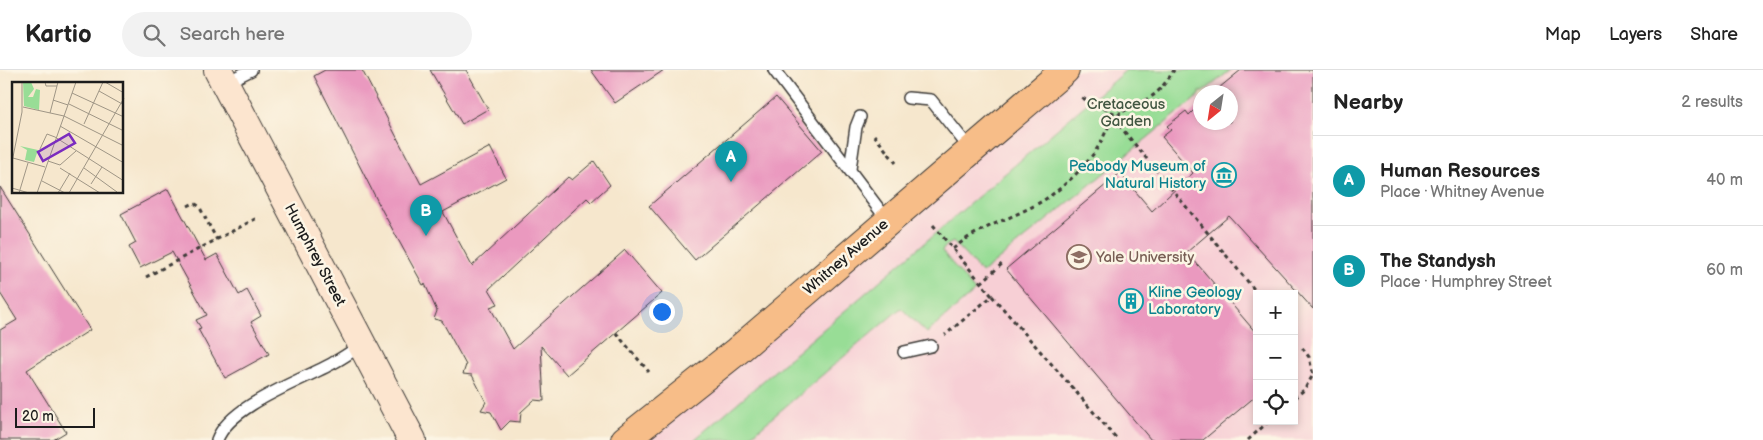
<!DOCTYPE html>
<html lang="en">
<head>
<meta charset="utf-8">
<style>
	body { margin:0; font-family:"Balsamiq Sans",sans-serif; background:#f2f2f2; color:#222 }
	.controls { position:absolute; right:15px; bottom:15px; display:grid; overflow:hidden; border-radius:0px; box-shadow:0 2px 8px #0003 }
	.controls button { width:45px; height:45px; display:grid; place-items:center; padding:0; border:0; border-bottom:1px solid #e0e0e0; background:#fff; color:#222; font:25px sans-serif }
	.compass { position:absolute; left:1193px; top:15px; width:45px; height:45px; border-radius:50%; background:#fff; box-shadow:0 2px 8px #0003; rotate:210deg }
	.scale { position:absolute; left:15px; bottom:12px; width:80px; box-sizing:border-box; padding-left:5px; border:2px solid #1c1c1c; border-top:0; font-size:14px; line-height:18px; white-space:nowrap; color:#1c1c1c; -webkit-text-stroke:4px #fcf5e5; paint-order:stroke }
	.you { position:absolute; left:661px; top:241px; width:18px; height:18px; margin:-12px; border:4px solid #fff; border-radius:50%; background:#1a73e8; box-shadow:0 0 0 8px #1a73e833 }
	.badge { display:grid; place-items:center; width:32px; height:32px; border-radius:50%; background:#0f766e; color:#fff; font-size:16px; font-weight:700 }
	.pin { position:absolute; translate:-50% -41px; filter:drop-shadow(0 1px 2px #0008) }
	.pin::after { content:''; position:absolute; top:26px; width:18px; height:15px; background:inherit; clip-path:polygon(0 0,100% 0,50% 100%) }
	.list { margin:0; padding:0; list-style:none }
	h2 { display:flex; justify-content:space-between; align-items:center; height:65px; margin:0; padding:0 20px; font-size:21px }
	h2 small { font-size:16px; font-weight:400; color:#767676 }
	.list li { display:grid; grid-template-columns:32px 1fr auto; gap:15px; align-items:center; box-sizing:border-box; height:90px; padding:0 20px; border-top:1px solid #e0e0e0 }
	.list b { display:block; font-size:19px; white-space:nowrap }
	.list p { margin:0; font-size:16px; white-space:nowrap; color:#767676 }
	.list em { font-size:16px; font-style:normal; color:#767676 }
	.icon { flex:none; width:28px; height:28px; fill:none; stroke:currentColor; stroke-width:2; stroke-linecap:round; stroke-linejoin:round }
	.map { position:relative; flex:none; width:1313px; height:370px; overflow:hidden }
	header { display:flex; align-items:center; gap:30px; box-sizing:border-box; height:70px; padding:0 25px; background:#fff; border-bottom:1px solid #e0e0e0 }
	header strong { font-size:24px }
	nav { display:flex; gap:28px; margin-inline-start:auto; font-size:18px }
	.search { width:350px; height:45px; background:#f2f2f2; display:flex; align-items:center; gap:12px; box-sizing:border-box; padding:0 18px; border-radius:28px; color:#767676; font-size:19px }
	main { display:flex }
	aside { flex:1; background:#fff }
	.map>svg:first-child { display:block }
</style>
</head>
<body>
<header>
<strong>Kartio</strong>
<div class="search"><svg class="icon" aria-label="search" viewBox="0 0 24 24"><circle cx="10" cy="10" r="6"/><path d="M15 15l6 6"/></svg>Search here</div>
<nav><a>Map</a><a>Layers</a><a>Share</a></nav>
</header>
<main>
<div class="map">
<svg width="1313" height="370" viewBox="0 0 1313 370">
	<rect width="100%" height="100%" fill="#fcf5e5"/>
	<filter id="ink" filterUnits="userSpaceOnUse"><feTurbulence type="fractalNoise" baseFrequency=".02" numOctaves="2"/><feDisplacementMap in="SourceGraphic" scale="10" xChannelSelector="R" yChannelSelector="G"/><feConvolveMatrix kernelMatrix="1 2 1 2 8 2 1 2 1" color-interpolation-filters="sRGB"/></filter>
	<filter id="wash" filterUnits="userSpaceOnUse"><feTurbulence type="fractalNoise" baseFrequency=".0096" numOctaves="4" result="noise"/><feDisplacementMap in="SourceGraphic" scale="20" xChannelSelector="R" yChannelSelector="G"/><feGaussianBlur stdDeviation="1.12" result="paint"/><feColorMatrix in="noise" values="0 0 0 0 0 0 0 0 0 0 0 0 0 0 0 0 0 1.4 0 .05"/><feComposite in="paint" operator="in"/></filter>
	<g filter="url(#wash)">
		<rect width="100%" height="100%" fill="#f6e7cd"/>
		<!-- built -->
		<path fill="#f7cfd5" fill-rule="evenodd" d="M1065 0H1313V370H631ZM1200 22H1230V52H1200ZM1257 224H1294V351H1257Z"/>
		<!-- green -->
		<path fill="#98dd96" stroke="#5a7c59" d="M1126 0H1231L1203 22H1200V25L982 203 953 172 946 176 942 181 975 221 927 263 901 238 746 370H694Z"/>
		<g id="blocks">
			<!-- building -->
			<path fill="#ea99bf" d="M325 0H362L421 114 490 77 506 108 443 142 472 196 568 107 572 110 594 91 610 115 591 132 587 128 489 219 498 234 490 237 513 279 625 180 662 223 567 305 541 276 544 331 534 330 521 342 520 352 510 351 501 360 491 342 481 340 486 332 472 305 463 304 466 295 442 251 434 249 437 241 425 214 423 215 383 142 314 6Z
				M430 0H466L488 39 462 54Z
				M591 0H664L615 33Z
				M1241 0H1313V239L1229 146 1187 182 1257 264V325L1203 370H1151L1006 199 1120 103 1152 141 1193 103 1162 67 1171 60 1167 56 1186 41 1189 45 1200 34V52H1230V22H1214Z
				M776 27 822 81 695 190 649 136Z
				M0 117 90 260 27 300 66 362 53 370H0V260L17 250 0 223Z
				M168 119 206 190 217 184 239 225 247 220 261 246 251 252 269 284 225 308 198 259 201 258 196 250 207 245 172 182 140 198 129 177 136 173 121 144Z"/>
		</g>
	</g>
	<g filter="url(#ink)">
		<use href="#blocks" fill-opacity="0" stroke="#3d3a37" stroke-width="1"/>
		<g fill="none" stroke-linecap="round" stroke-linejoin="round">
			<defs>
				<path id="lane" d="M774 0 888 151
					M225 13 251 0
					M908 28 931 30 971 80
					M850 99 856 57 860 47
					M904 282 931 276
					M217 370C230 335 301 311 333 293 343 288 352 281 362 275"/>
				<path id="secondary" d="M218 0 412 370"/>
				<path id="primary" d="M625 370 737 281 1065 0"/>
			</defs>
			<!-- lane casing -->
			<use href="#lane" stroke="#3d3a37" stroke-width="14"/>
			<!-- secondary casing -->
			<use href="#secondary" stroke="#3d3a37" stroke-width="30"/>
			<!-- primary casing -->
			<use href="#primary" stroke="#3d3a37" stroke-width="30"/>
			<!-- path -->
			<path stroke="#3d3a37" stroke-width="3" stroke-dasharray="4 4" stroke-linecap="butt" d="M1082 28 1114 43H1121
				M1114 49 1258 224
				M874 65 896 93
				M188 136 194 133 199 136 217 170
				M933 155 992 226 945 265
				M953 179C980 155 1017 148 1047 128 1064 117 1087 95 1098 77 1104 68 1107 55 1116 47 1127 37 1143 33 1155 24 1162 18 1169 8 1174 0
				M146 207 257 148
				M981 213 1004 192
				M992 226 1118 370
				M616 263 649 302
				M1294 328 1304 320 1313 305 1309 287 1301 276
				M1248 370 1269 351"/>
			<!-- lane -->
			<use href="#lane" stroke="#fff" stroke-width="11"/>
			<!-- secondary -->
			<use href="#secondary" stroke="#fce5cf" stroke-width="28"/>
			<!-- primary -->
			<use href="#primary" stroke="#f7bd88" stroke-width="28"/>
		</g>
	</g>
	<!-- icons -->
	<defs>
		<symbol id="museum-ring" viewBox="-11 -11 22 22"><circle r="9.5" fill="#fcf5e5" stroke="#0f9aa8" stroke-width="1.5"/><path d="M0-6L6-3V-2H-6V-3ZM-5-1h2V3h-2ZM-1-1h2V3h-2ZM3-1h2V3H3ZM-6 4H6V6H-6Z" fill="#0f9aa8"/></symbol>
		<symbol id="university-ring" viewBox="-11 -11 22 22"><circle r="9.5" fill="#fcf5e5" stroke="#8d6e63" stroke-width="1.5"/><path d="M0-5L7-2L0 1L-7-2ZM-4 1L0 2.5L4 1V4Q0 6-4 4Z" fill="#8d6e63"/></symbol>
		<symbol id="building-ring" viewBox="-11 -11 22 22"><circle r="9.5" fill="#fcf5e5" stroke="#0f9aa8" stroke-width="1.5"/><path d="M-4-6H4V6H1V3H-1V6H-4ZM-2.5-4.3h1.7v1.8h-1.7ZM.8-4.3h1.7v1.8H.8ZM-2.5-1h1.7V.8h-1.7ZM.8-1h1.7V.8H.8Z" fill="#0f9aa8"/></symbol>
	</defs>
	<g fill-rule="evenodd">
		<use href="#museum-ring" x="1210" y="91" width="28" height="28"/>
		<use href="#university-ring" x="1065" y="173" width="28" height="28"/>
		<use href="#building-ring" x="1117" y="217" width="28" height="28"/>
	</g>
	<g text-anchor="middle" dominant-baseline="central" stroke-width="5" stroke-linejoin="round" paint-order="stroke">
		<!-- park labels -->
		<g font-size="15" fill="#415641" stroke="#fcf5e5">
			<text x="1126" y="34">Cretaceous<tspan x="1126" dy="17">Garden</tspan></text>
		</g>
		<!-- culture labels -->
		<g font-size="15" fill="#0d838f" stroke="#fcf5e5" text-anchor="end">
			<text x="1206" y="96">Peabody Museum of<tspan x="1206" dy="17">Natural History</tspan></text>
			<text x="1148" y="222" text-anchor="start">Kline Geology<tspan x="1148" dy="17">Laboratory</tspan></text>
		</g>
		<!-- street labels -->
		<g font-size="15" fill="#1c1c1c" stroke="#fcf5e5">
			<text transform="translate(315 185) rotate(62)">Humphrey Street</text>
			<text transform="translate(846 187) rotate(-41)">Whitney Avenue</text>
		</g>
		<!-- education labels -->
		<g font-size="15" fill="#785e54" stroke="#fcf5e5" text-anchor="start">
			<text x="1096" y="187">Yale University</text>
		</g>
	</g>
	<!-- overview -->
	<g transform="translate(12 12)">
		<rect width="111" height="111" fill="#f6e7cd"/>
		<path d="M11 0H19L22 7 16 15H21L24 7 28 8 27 28 12 24ZM8 64 26 68 22 80 13 78 15 68Z" fill="#98dd96"/>
		<path fill="none" stroke="#9f9686" stroke-width="1" d="M33 0 34 4H45M93 0 112 11M87 9 112 23M60 11 112 35M41 18 56 23M57 22 112 49M11 25 52 34M38 31 46 0M52 34 112 64M72 42 91 0M48 44 112 81M28 67 35 52 43 55 112 99M1 76 33 85M36 79 48 83 64 69M0 80 10 30V0M48 86 88 111M72 86 105 110M30 99 53 111M79 102 90 85M0 106 17 111M7 111 16 81M25 111 64 0M46 111 58 91M57 111 112 16"/>
		<path fill="#7b2cbf" fill-opacity="0.15" stroke="#7b2cbf" stroke-width="2.5" d="M57 52 63 61 31 79 26 70Z"/>
		<rect width="111" height="111" fill="none" stroke="#1c1c1c" stroke-width="2.5"/>
	</g>
</svg>
<div class="controls">
<button>+</button>
<button>−</button>
<button><svg class="icon" aria-label="locate" viewBox="0 0 24 24"><circle cx="12" cy="12" r="6"/><path d="M12 2v4M12 18v4M2 12h4M18 12h4"/></svg></button>
</div>
<svg class="compass" viewBox="-18 -18 36 36"><path d="M0-13l5 13h-10z" fill="#e53935"/><path d="M0 13l5-13h-10z" fill="#767676"/></svg>
<div class="scale">20 m</div>
<div class="you"></div>
<div class="pin badge" style="left:731px;top:112px;background:#0f9aa8">A</div>
<div class="pin badge" style="left:426px;top:166px;background:#0f9aa8">B</div>
</div>
<aside>
<h2>Nearby<small>2 results</small></h2>
<ul class="list">
<li><span class="badge" style="background:#0f9aa8">A</span><div><b>Human Resources</b><p>Place · Whitney Avenue</p></div><em>40 m</em></li>
<li><span class="badge" style="background:#0f9aa8">B</span><div><b>The Standysh</b><p>Place · Humphrey Street</p></div><em>60 m</em></li>
</ul>
</aside>
</main>
</body>
</html>
